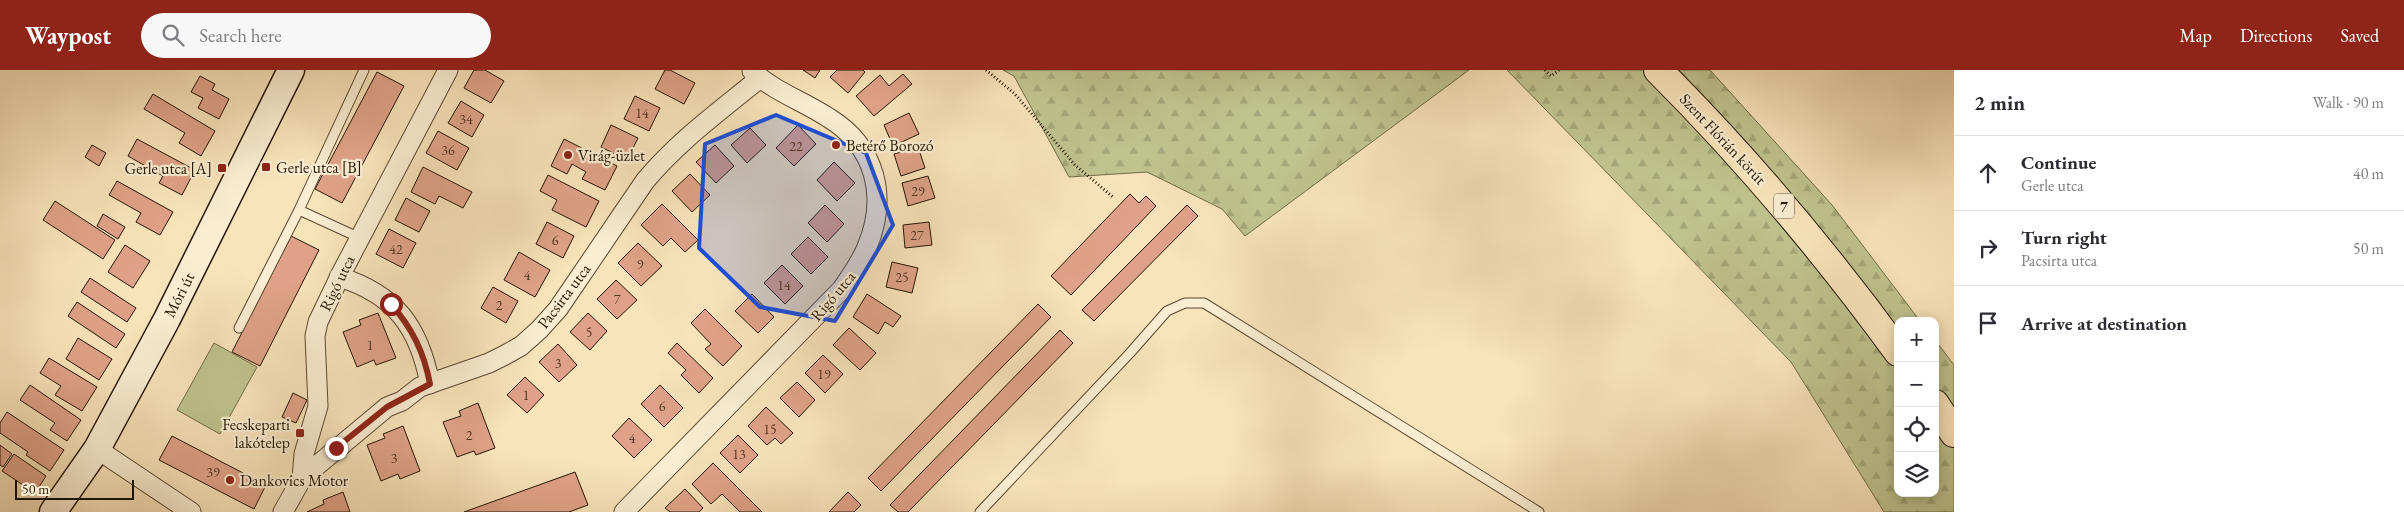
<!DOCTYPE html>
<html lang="en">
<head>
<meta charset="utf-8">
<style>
	body { margin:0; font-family:"EB Garamond",serif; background:#f7f7f7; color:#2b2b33 }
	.controls { position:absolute; right:15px; bottom:15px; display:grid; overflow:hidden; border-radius:10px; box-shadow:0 2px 12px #0003 }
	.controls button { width:45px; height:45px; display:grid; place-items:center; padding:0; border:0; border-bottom:1px solid #e1e1e2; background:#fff; color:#2b2b33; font:25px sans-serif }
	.scale { position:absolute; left:15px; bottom:12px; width:119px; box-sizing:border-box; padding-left:5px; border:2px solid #241502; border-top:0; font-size:14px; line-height:18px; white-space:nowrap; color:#241502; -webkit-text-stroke:4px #faedd2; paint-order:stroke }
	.stop { position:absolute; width:15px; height:15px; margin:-11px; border:4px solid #8f2418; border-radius:50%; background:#fff }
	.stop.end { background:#8f2418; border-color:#fff; box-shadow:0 1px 5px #0008 }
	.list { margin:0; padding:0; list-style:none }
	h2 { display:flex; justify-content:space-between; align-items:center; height:65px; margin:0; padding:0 20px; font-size:21px }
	h2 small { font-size:16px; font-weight:400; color:#7c7c81 }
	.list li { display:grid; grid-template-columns:32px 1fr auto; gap:15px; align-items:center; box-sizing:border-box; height:75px; padding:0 20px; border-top:1px solid #e1e1e2 }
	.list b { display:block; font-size:19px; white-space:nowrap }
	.list p { margin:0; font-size:16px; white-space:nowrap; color:#7c7c81 }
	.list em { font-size:16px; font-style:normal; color:#7c7c81 }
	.icon { flex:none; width:28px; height:28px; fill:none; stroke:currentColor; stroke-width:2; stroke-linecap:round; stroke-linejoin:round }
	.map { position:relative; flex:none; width:1954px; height:442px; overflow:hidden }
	header { display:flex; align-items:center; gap:30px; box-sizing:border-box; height:70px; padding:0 25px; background:#8f2418; color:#fff }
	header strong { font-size:24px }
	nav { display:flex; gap:28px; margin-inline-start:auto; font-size:18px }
	.search { width:350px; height:45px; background:#f7f7f7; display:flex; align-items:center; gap:12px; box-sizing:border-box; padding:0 18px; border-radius:28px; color:#7c7c81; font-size:19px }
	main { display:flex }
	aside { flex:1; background:#fff }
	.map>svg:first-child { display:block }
</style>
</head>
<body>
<header>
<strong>Waypost</strong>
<div class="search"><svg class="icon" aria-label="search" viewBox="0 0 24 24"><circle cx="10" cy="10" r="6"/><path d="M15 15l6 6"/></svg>Search here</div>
<nav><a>Map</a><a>Directions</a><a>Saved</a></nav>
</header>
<main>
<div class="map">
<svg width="1954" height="442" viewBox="0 0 1954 442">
	<defs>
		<pattern id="forest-firs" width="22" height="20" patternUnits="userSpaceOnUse" patternTransform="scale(1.25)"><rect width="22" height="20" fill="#bfc38e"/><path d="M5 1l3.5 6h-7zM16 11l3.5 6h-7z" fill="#a4a779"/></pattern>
	</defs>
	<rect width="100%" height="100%" fill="#f8e3ba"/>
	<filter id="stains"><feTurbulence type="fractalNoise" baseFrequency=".004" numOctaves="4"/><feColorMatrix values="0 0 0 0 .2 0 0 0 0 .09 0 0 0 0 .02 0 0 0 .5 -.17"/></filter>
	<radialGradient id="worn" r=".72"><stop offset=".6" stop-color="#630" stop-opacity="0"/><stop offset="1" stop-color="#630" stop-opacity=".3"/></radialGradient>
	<!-- forest -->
	<path fill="url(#forest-firs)" stroke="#726c48" d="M1003 0H1469L1245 166 1222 139 1147 102 1069 107 1014 6Z
		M1507 0H1710L1832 135 1920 251H1898V423H1935V270L1954 295V442H1884L1791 292Z"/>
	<!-- garden -->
	<path fill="#bfc38e" stroke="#726c48" d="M214 273 257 297 220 364 177 340Z"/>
	<!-- building -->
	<path fill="#dfa288" stroke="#241502" d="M474 0H485L504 11 491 33 464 18Z
		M665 0H670L695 13 684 34 655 19Z
		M803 0H820L815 8Z
		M837 0H863L865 2 848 23 830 7Z
		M377 2 404 16 342 133 315 119Z
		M903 4 912 14 874 46 856 26 880 5 889 16Z
		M200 6 215 14 212 20 229 29 219 49 198 38 203 28 191 22Z
		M153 24 215 61 201 86 179 73 185 63 144 39Z
		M635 26 660 38 649 61 624 49Z
		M461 31 484 45 472 67 448 53Z
		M909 43 919 64 893 76 884 55Z
		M611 55 638 68 627 90 601 77Z
		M798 55 816 74 794 96 776 78Z
		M750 58 766 75 747 93 731 75Z
		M438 61 469 78 457 100 426 83Z
		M137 69 195 100 182 125 159 113 163 106 128 86Z
		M564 69 617 96 605 120 582 109 586 102 572 94 567 104 551 96Z
		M92 75 106 83 99 96 85 87Z
		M715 75 734 96 716 113 696 92Z
		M918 77 925 98 901 106 894 84Z
		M834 92 855 113 837 131 817 110Z
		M423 97 472 122 463 138 439 126 435 134 411 122Z
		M690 104 710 125 692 142 672 121Z
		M548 105 599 131 586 157 552 140 557 130 540 121Z
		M928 106 935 128 908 136 902 113Z
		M117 111 173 142 160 165 136 152 141 143 109 125Z
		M1130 124 1139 133 1146 126 1156 136 1071 225 1051 206Z
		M406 128 430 141 419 162 395 150Z
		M55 131 115 170 103 189 43 150Z
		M662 134 698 170 685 182 671 168 663 176 641 155Z
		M825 135 844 154 827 172 808 153Z
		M1187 135 1198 146 1094 251 1082 240Z
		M103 144 125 157 118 169 97 156Z
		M547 152 574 166 563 188 536 174Z
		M929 152 932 175 905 178 903 155Z
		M389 159 416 173 403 198 376 184Z
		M291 166 319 180 260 296 232 282Z
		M808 167 828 187 811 204 791 184Z
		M638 173 662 196 641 216 618 193Z
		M125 175 150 191 133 218 108 202Z
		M519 182 550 200 535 227 504 210Z
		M892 192 918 198 912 223 886 217Z
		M782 195 803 216 785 234 764 213Z
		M90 208 136 238 127 252 81 222Z
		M616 210 637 230 617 249 597 229Z
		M493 217 518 231 506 253 481 238Z
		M752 224 774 247 758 263 735 241Z
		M867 224 901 246 893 257 885 252 878 264 853 247Z
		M77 232 125 264 116 278 68 246Z
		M1038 234 1051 247 881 421 868 408Z
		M705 239 742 276 723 296 705 279 711 274 691 253Z
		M378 243 396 288 376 295 374 290 357 297 343 262 361 255 359 250Z
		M588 243 607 261 590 280 570 262Z
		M849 258 876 283 860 300 833 275Z
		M1060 260 1073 273 908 442H898L890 435Z
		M78 268 112 289 99 310 66 289Z
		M677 273 713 308 699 323 681 305 686 300 668 283Z
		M558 274 577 295 559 312 539 292Z
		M823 285 843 304 825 323 805 303Z
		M49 288 97 317 82 341 55 325 61 316 40 303Z
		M525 307 544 325 527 343 507 325Z
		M797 312 815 330 799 347 780 328Z
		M30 315 81 350 67 371 50 360 55 353 20 330Z
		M660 315 683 338 664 357 641 334Z
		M293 323 307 330 296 353 282 347Z
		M478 333 495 378 476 385 474 381 457 387 443 352 461 346 459 341Z
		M766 337 793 363 781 374 775 368 767 375 748 356Z
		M7 342 64 380 50 401 26 385 28 382 0 363V353Z
		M629 348 652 370 634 388 612 366Z
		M403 356 420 401 400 409 398 404 381 411 367 375 385 368 383 364Z
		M738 365 758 385 740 403 720 383Z
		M172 366 266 415 254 439 159 390Z
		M0 375 12 384 3 397 0 395Z
		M14 384 46 406 35 423 2 401Z
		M713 393 762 442H740L722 424 711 434 692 414Z
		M575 402 588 435 569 442H464Z
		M685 419 703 438 699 442H670L665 438Z
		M343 422 350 442H307L324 434 323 430Z
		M848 422 861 435 854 442H829Z"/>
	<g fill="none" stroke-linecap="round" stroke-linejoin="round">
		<defs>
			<path id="lane" d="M299 140 360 168
				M239 258 299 140 364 0
				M980 442 1130 283 1167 241 1185 233H1204L1539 442"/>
			<path id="street" d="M339 207C395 224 419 257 430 314
				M97 379 191 442
				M302 408 387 337 402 331 420 317 489 293 505 285 521 276 539 260 558 239 645 111C678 71 720 41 760 8
				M283 442 302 408 304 384 318 336 315 266 318 252 341 204 448 0
				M624 442 842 219C851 206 861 192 867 177 888 127 876 77 829 48 803 31 775 22 752 1"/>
			<path id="secondary" d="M53 442 97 379 167 249 291 0"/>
			<path id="primary" d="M1658 0C1745 87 1825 182 1898 282
				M1935 334 1954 363"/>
		</defs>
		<!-- lane casing -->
		<use href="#lane" stroke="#594830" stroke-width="11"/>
		<!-- street casing -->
		<use href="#street" stroke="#594830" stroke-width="21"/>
		<!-- secondary casing -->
		<use href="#secondary" stroke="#241502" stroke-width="29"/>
		<!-- primary casing -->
		<use href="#primary" stroke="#241502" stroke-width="30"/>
		<!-- path -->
		<path stroke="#241502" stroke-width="3" stroke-dasharray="1 2.5" stroke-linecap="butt" d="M986 0 1015 24 1075 95 1113 127
			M1545 0 1551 6 1559 0"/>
		<!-- lane -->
		<use href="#lane" stroke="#faedd2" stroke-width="9"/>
		<!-- street -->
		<use href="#street" stroke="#faedd2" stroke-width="19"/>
		<!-- secondary -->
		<use href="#secondary" stroke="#faedd2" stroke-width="26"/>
		<!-- primary -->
		<use href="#primary" stroke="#f8e3ba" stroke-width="28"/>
	</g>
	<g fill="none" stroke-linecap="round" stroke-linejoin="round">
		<!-- route -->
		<path stroke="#8f2418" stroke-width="6" d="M336 378 387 337 430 314C424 282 412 258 391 234"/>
	</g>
	<!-- marked area -->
	<path fill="#1d4ed8" fill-opacity="0.2" stroke="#1d4ed8" stroke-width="4" stroke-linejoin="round" d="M776 45 866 83 893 155 835 251 760 237 699 178 705 74Z"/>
	<!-- markers -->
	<g fill="#8f2418" stroke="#faedd2" stroke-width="2">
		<circle cx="836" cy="75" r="5"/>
		<circle cx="568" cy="85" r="5"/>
		<rect x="261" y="92" width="10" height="10" rx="2.5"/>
		<rect x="217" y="93" width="10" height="10" rx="2.5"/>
		<rect x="295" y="358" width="10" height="10" rx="2.5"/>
		<circle cx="230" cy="410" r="5"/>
	</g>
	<g text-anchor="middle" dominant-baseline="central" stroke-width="4.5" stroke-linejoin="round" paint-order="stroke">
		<!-- number labels -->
		<g font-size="14" fill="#533824">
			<text x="642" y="43">14</text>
			<text x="466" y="49">34</text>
			<text x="796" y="76">22</text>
			<text x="448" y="80">36</text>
			<text x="918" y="121">29</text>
			<text x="917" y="165">27</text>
			<text x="555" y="170">6</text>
			<text x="396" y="179">42</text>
			<text x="640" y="194">9</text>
			<text x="527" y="205">4</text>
			<text x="902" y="207">25</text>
			<text x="784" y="215">14</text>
			<text x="617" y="229">7</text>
			<text x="499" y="235">2</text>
			<text x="589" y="262">5</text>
			<text x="370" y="275">1</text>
			<text x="558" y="293">3</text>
			<text x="824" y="304">19</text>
			<text x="526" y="325">1</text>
			<text x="662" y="336">6</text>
			<text x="770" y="359">15</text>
			<text x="469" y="365">2</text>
			<text x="632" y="368">4</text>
			<text x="739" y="384">13</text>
			<text x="394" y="388">3</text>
			<text x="213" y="402">39</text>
		</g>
		<!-- shield labels -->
		<rect fill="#faedd2" stroke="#645640" stroke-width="1" x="1774" y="123.5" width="20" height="25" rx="4"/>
		<g font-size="15" font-weight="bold" fill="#241502">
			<text x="1784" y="136">7</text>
		</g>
		<!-- street labels -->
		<g font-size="16" fill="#241502" stroke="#faedd2">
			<text transform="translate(1723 69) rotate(47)">Szent Flórián körút</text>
			<text transform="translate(337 213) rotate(-64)">Rigó utca</text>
			<text transform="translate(179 225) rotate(-63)">Móri út</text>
			<text transform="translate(564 226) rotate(-53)">Pacsirta utca</text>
			<text transform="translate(833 226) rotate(-50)">Rigó utca</text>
		</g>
		<!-- poi labels -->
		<g font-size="16" fill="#241502" stroke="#faedd2" text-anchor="start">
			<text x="846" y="75">Betérő Borozó</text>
			<text x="578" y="85">Virág-üzlet</text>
			<text x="276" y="97">Gerle utca [B]</text>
			<text x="212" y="98" text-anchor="end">Gerle utca [A]</text>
			<text x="290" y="354" text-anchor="end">Fecskeparti<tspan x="290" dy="18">lakótelep</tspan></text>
			<text x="240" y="410">Dankovics Motor</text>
		</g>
	</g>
	<rect width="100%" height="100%" filter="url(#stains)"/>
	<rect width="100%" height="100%" fill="url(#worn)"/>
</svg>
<div class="controls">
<button>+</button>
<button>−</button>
<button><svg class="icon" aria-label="locate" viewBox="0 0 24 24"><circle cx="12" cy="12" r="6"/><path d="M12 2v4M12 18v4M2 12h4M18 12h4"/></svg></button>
<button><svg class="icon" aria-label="layers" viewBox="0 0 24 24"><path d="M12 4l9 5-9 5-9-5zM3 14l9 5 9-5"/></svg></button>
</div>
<div class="scale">50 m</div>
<div class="stop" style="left:391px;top:234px"></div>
<div class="stop end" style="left:336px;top:378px"></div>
</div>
<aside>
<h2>2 min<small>Walk · 90 m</small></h2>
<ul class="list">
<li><svg class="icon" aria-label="ahead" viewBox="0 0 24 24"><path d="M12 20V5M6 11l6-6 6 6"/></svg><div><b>Continue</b><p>Gerle utca</p></div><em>40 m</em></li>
<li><svg class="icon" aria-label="right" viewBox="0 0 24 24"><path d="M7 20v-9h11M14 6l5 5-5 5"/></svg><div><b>Turn right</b><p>Pacsirta utca</p></div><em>50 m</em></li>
<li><svg class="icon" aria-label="arrive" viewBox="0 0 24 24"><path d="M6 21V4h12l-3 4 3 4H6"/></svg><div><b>Arrive at destination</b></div></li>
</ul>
</aside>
</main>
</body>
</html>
